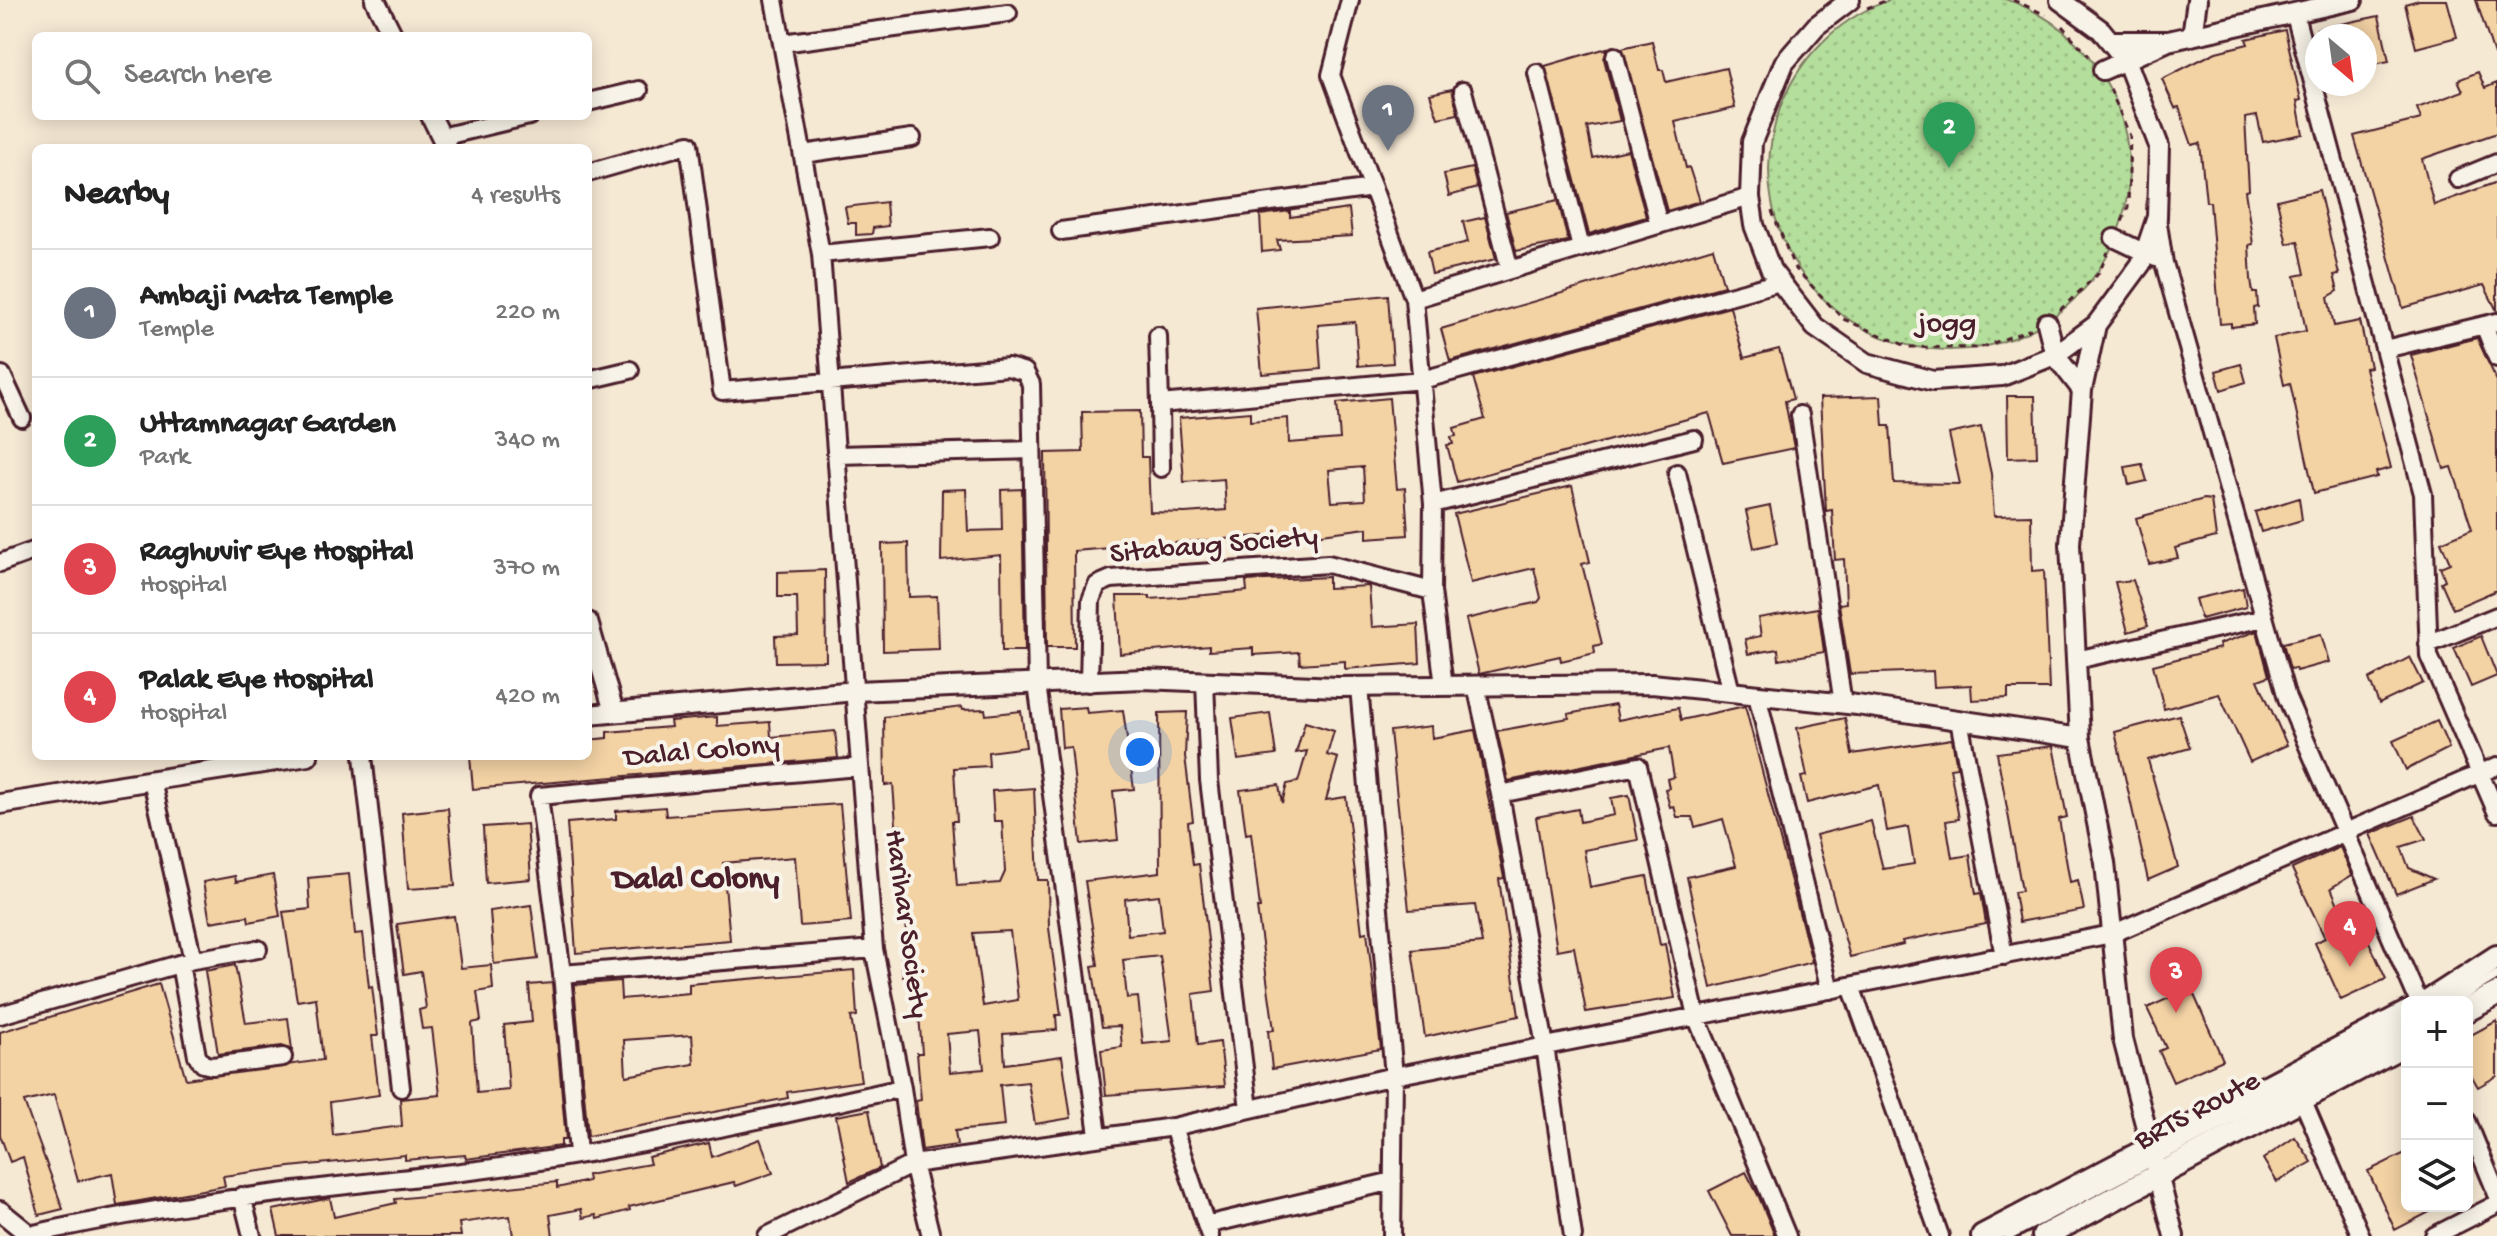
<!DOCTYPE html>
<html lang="en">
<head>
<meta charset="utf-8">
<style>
	body { margin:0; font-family:"Gochi Hand",sans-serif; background:#f2f2f2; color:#222 }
	.controls { position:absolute; right:24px; bottom:24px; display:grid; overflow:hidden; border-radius:12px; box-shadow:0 4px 20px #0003 }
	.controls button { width:72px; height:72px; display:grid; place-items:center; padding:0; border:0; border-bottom:2px solid #e0e0e0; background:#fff; color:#222; font:40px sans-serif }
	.compass { position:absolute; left:2305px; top:24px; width:72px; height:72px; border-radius:50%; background:#fff; box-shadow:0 4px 20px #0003; rotate:151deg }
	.you { position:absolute; left:1140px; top:752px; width:28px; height:28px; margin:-20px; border:6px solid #fff; border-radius:50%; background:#1a73e8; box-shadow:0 0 0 12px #1a73e833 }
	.badge { display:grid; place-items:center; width:52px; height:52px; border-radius:50%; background:#c8321e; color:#fff; font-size:26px; font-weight:700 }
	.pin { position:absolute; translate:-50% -66px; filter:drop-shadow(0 2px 4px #0008) }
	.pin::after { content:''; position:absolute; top:42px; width:28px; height:24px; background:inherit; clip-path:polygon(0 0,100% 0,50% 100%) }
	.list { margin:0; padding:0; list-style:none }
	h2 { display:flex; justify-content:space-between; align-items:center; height:104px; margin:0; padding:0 32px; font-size:34px }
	h2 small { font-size:26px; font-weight:400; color:#767676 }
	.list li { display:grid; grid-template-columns:52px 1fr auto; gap:24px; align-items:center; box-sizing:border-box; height:128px; padding:0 32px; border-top:2px solid #e0e0e0 }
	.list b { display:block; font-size:30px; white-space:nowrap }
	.list p { margin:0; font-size:26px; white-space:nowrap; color:#767676 }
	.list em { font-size:26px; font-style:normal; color:#767676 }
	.icon { flex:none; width:44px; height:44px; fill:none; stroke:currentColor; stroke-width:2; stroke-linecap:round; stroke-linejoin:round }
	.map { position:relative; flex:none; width:2497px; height:1236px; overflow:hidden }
	.search { position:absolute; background:#fff; box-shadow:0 4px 20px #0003; left:32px; top:32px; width:560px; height:88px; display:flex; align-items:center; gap:20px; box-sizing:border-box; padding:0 28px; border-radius:12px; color:#767676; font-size:30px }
	.panel { position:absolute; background:#fff; box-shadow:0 4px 20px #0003; left:32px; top:144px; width:560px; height:616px; border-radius:12px }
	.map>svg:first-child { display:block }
</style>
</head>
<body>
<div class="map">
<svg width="2497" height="1236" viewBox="0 0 2497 1236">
	<defs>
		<pattern id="park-dots" width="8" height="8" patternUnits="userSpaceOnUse" patternTransform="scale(2)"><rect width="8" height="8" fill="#b4de9b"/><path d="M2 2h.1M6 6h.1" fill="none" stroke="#9cbe86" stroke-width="1.8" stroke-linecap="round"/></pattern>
	</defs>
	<rect width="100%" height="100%" fill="#f6e9d4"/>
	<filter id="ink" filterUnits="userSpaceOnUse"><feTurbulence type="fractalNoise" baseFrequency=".0125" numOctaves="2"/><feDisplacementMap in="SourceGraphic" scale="16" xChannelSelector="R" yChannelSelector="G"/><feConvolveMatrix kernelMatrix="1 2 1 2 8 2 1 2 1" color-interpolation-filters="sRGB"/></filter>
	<g filter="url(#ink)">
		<!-- park -->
		<path fill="url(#park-dots)" stroke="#7f7e63" stroke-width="2" d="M1769 170a180 180 0 1 1 360 0a180 180 0 1 1-360 0Z"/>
		<!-- building -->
		<path fill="#f3d2a4" stroke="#4a1f2b" stroke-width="2" fill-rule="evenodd" d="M2419 0H2447L2457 37 2416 48 2405 4Z
			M2476 0H2497V55H2494Z
			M2379 16 2389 61 2365 66V36H2318L2317 29Z
			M2285 30 2301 100 2297 101 2303 134 2263 142 2257 116 2245 118 2249 190 2245 191 2253 244 2249 245 2251 279 2253 293H2257L2258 307 2254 308 2255 324 2231 327V323L2220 324 2210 202H2206L2200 143 2192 145 2179 107 2175 108 2162 79 2216 52 2248 44 2246 39Z
			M1652 41 1659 70H1663L1666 82 1726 68 1735 108 1675 122 1686 168 1689 167 1700 201 1667 211 1622 48Z
			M1607 48 1604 59 1620 121 1587 127 1593 158 1628 150 1646 217 1589 234 1545 66Z
			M2478 72 2485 88 2497 83V133L2422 159 2434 205 2497 182V311L2484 285 2403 308 2354 136 2421 119 2417 108 2463 91 2458 80Z
			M1452 89 1458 114 1438 118 1430 94Z
			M1472 168 1477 188 1449 196 1444 174Z
			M2319 190 2339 274 2334 275 2338 291 2328 297 2334 326 2360 321 2370 367 2365 368 2391 468 2376 472 2377 477 2314 493 2290 383 2284 385 2274 338 2306 331 2295 276 2305 274 2298 241 2287 244 2277 200Z
			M1558 200 1568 241 1516 251 1506 212Z
			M886 202 888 226 873 228 872 234 856 235V223H848L845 207Z
			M1349 209 1352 236 1277 240 1280 250 1262 252 1260 215 1290 211V217Z
			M1485 217 1496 259 1432 274 1427 252 1468 242 1463 222Z
			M1713 248 1724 286 1450 361 1441 329Z
			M1388 295 1393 363 1358 366 1355 322 1318 325 1321 369 1262 374 1256 308Z
			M1730 307 1744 358 1779 349 1793 399 1785 401 1794 448 1723 463 1709 413 1457 482 1447 445 1453 444 1451 437 1456 436 1454 428 1485 419 1473 377Z
			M2477 338 2497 381V590L2453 609 2441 582 2445 580 2440 567 2450 563 2441 542 2472 529 2452 467 2444 469 2411 355Z
			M2241 364 2246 382 2221 390 2216 371Z
			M1881 396 1883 426H1890L1894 483 1960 484 1949 434 1981 427 1991 474 1994 516 2031 515 2032 571 2044 570 2049 689H2008V698L1972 700 1971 685 1934 687 1933 671 1850 674 1839 604 1846 603 1844 559 1835 560 1832 510 1826 511 1820 398Z
			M2007 396H2035L2037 457 2008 458Z
			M1389 398 1397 489 1405 488 1408 535 1367 538V528L1300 537 1299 533 1074 551 1075 647H1047L1045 453 1083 452 1082 412 1140 411 1141 457H1148L1150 512 1185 513 1226 510 1224 479 1184 482 1179 418 1250 412V421L1288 418 1289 443 1340 439 1337 403ZM1363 467 1365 500 1332 502 1329 470Z
			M2142 464 2147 481 2129 485 2125 467Z
			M1572 486 1590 562 1582 564 1602 644 1594 646 1595 653 1561 661 1560 656 1479 674 1466 619 1538 602 1541 598 1534 568 1471 583 1454 514Z
			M966 489 968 531 1002 530 1001 490 1022 489 1025 651H1002L1001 555 941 561 942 490Z
			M2299 498 2302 520 2261 532 2255 512Z
			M2204 499 2211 500 2216 537 2175 548 2178 558 2149 564 2136 518Z
			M1770 506 1777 543 1754 548 1746 511Z
			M908 543 909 597 937 596 939 649 883 651 882 544Z
			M825 570 826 661 776 662 775 636 798 635 797 597H778V572Z
			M1328 577V588L1369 586 1372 627 1418 624 1420 663 1345 669V661L1300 664 1299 652 1253 655V648L1209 651V646L1120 654 1117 596H1150V599L1205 595 1247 591 1246 581Z
			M2133 580 2148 626 2128 632 2115 582Z
			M2243 588 2246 607 2201 619 2195 599Z
			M1818 608 1824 652 1779 660 1778 649 1748 654 1745 639 1761 636 1758 618Z
			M2257 631 2269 676 2258 680 2287 745 2250 762 2219 694 2164 709 2153 665 2220 648 2219 644Z
			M2321 634 2329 662 2296 671 2295 668 2290 669 2283 643Z
			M2481 636 2497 676 2471 687 2454 648Z
			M2410 657 2423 683 2379 704 2369 679Z
			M1615 705 1618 720 1678 708 1681 720 1745 706 1812 962 1711 988 1687 877 1736 866 1723 819 1695 827 1692 817H1677L1674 806 1670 807 1665 789 1669 788 1667 779 1674 777 1669 748 1508 781 1497 731 1569 718 1568 714Z
			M962 707 963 710 985 709 986 715 1021 711 1026 747 988 752 989 766 954 768 957 821H952L957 886 1000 883 1005 872 1002 821H994L992 791 1034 788 1038 880H1048L1049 928 1061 1015H1056L1057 1030 1003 1034 1005 1064 1062 1056 1071 1118 1035 1124 1028 1082 1000 1085 1004 1126 955 1131 957 1145 922 1150 916 1101 921 1100 917 1053H922L916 976 903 977 901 952 908 951 900 825H896L893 784 885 785 884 717ZM1010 931 1018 1000 983 1006 973 933ZM980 1031 984 1069 950 1072 947 1034Z
			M1086 707 1087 713 1123 710 1134 789 1113 791 1118 840 1081 844 1071 747 1062 748 1059 709Z
			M1187 712 1185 756 1193 821 1188 822 1193 865 1199 864 1214 991 1193 994 1198 1045 1220 1042 1225 1086 1106 1095 1101 1050 1122 1047 1120 1026 1102 1027 1092 966 1098 965 1085 881 1160 872 1159 713ZM1159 895 1163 931 1128 935 1125 899ZM1160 956 1172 1041 1143 1044 1138 997 1127 998 1123 960Z
			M1270 713 1276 755 1238 760 1232 718Z
			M2179 715 2190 748 2148 760 2178 867 2148 880 2115 732Z
			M717 717V726L770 722 771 737 835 731 838 758 473 789 470 756H588V740L607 738V732L671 727 670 721Z
			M1845 718 1852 754 1952 739 1957 767 1950 768 1959 819 1946 821 1952 858 1970 855 1976 894 1981 893 1986 924 1902 941 1903 944 1850 957 1816 835 1871 821 1883 869 1914 864 1908 827 1887 831 1879 785 1807 803 1801 777 1807 776 1797 728Z
			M2437 721 2449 748 2406 770 2393 741Z
			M1305 722 1334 731 1327 755 1338 758 1326 800 1346 797 1362 933 1367 932 1381 1049 1272 1069 1268 1031 1274 1030 1257 908H1260L1251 833 1246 834 1240 790 1279 785 1282 803 1287 784 1298 782 1307 751 1296 753Z
			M1431 726 1432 738 1475 730 1504 878 1499 879 1519 1016 1425 1037 1412 950 1482 943 1475 905 1409 910 1390 731Z
			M2053 746 2067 817 2059 819 2070 882 2078 880 2084 910 2019 922 2014 892 2022 891 1997 753Z
			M1629 795 1638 840 1584 850 1590 887 1647 876 1660 945 1665 944 1675 998 1586 1012 1574 947 1557 950 1536 817 1578 809 1580 822 1614 815 1611 798Z
			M840 804 851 922 800 926 795 857 723 863 730 940 576 953 567 823 616 819V811L665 807 666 816Z
			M448 808 455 886 408 889 402 813Z
			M2414 816 2426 839 2401 847 2409 868 2434 879 2396 894 2370 834Z
			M527 824 531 879 486 883 483 827Z
			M2340 847 2352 875 2331 888 2348 928 2360 922 2386 979 2341 1000 2315 943 2325 938 2292 869Z
			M349 874 355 934 363 933 369 987 372 986 378 1036H372L379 1095 330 1102 333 1135 402 1126 400 1099 440 1095 432 1028 422 1029 419 1010 426 1008 421 971 404 974 397 924 454 916 461 968 491 965 493 989 477 992 481 1021 472 1023 477 1093 509 1090 504 1025 532 1022 529 985 552 983 566 1140H561V1146L466 1159 465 1155 405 1160V1155L290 1167 223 1176 225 1186 117 1205 112 1173 78 1181 54 1095 24 1102 63 1209 39 1215 23 1157 10 1162 0 1135V1032L159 984 186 1079 323 1060 316 998 297 1001 283 912 310 909 308 878Z
			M273 875 280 916 249 922 248 916 210 922 203 882 235 876 236 882Z
			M531 905 538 959 494 964 490 911Z
			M235 965 246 1023 288 1018 292 1050 282 1046 218 1054 205 971Z
			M854 970 857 1016 851 1017 861 1081 787 1092 788 1098 588 1136 574 985 620 981 621 999 689 993V984ZM692 1035 694 1064 626 1076 624 1040Z
			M2191 988 2223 1060 2173 1082 2159 1051 2166 1048 2147 1008Z
			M2497 1021V1076L2478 1087 2467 1068V1037Z
			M869 1110 880 1168 849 1182 836 1116Z
			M2295 1137 2312 1162 2277 1182 2263 1159Z
			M760 1139 773 1173 736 1186 734 1182 629 1207 630 1210 597 1219 596 1215 583 1218 581 1209 550 1215 553 1236H513L510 1216 459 1223 461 1236H279L273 1210 330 1198 334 1217 396 1203 395 1199 557 1182V1188L588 1181 587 1175 650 1164 648 1157 709 1143 712 1157Z
			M2407 1152V1206H2441L2395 1230 2368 1171Z
			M1746 1172 1759 1197 1775 1236H1732L1709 1191Z"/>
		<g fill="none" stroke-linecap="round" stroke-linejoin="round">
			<defs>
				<path id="service" d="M2452 1002 2497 975
					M2009 1236 2407 1028"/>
				<path id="minor" d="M774 0 821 254
					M1350 0 1331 75 1414 299
					M2295 15 2423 494 2429 656 2497 813
					M782 43 1008 13
					M1615 56 1659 225
					M1537 73 1581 248
					M1463 91 1510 270
					M588 102 639 90
					M441 137 529 116
					M803 154 912 138
					M588 173 689 144 722 391 1008 367 1025 372 1031 384 1037 684 1098 1135
					M2458 179 2497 163
					M2157 217 2164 263 2287 698 2419 1002
					M1061 231 1373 188
					M2114 238 2156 258
					M2484 325 2497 358
					M1158 336 1160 404
					M2385 349 2497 322
					M2 375 22 418
					M588 380 630 370
					M1800 415 1843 704
					M837 455 1032 450
					M1161 468 1160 404 1422 380 1780 282
					M1677 473 1731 692
					M1433 504 1694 439
					M0 563 36 550
					M2428 644 2497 616
					M2076 660 2264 618
					M1205 682 1209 780 1249 1109
					M1089 683 1091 600 1097 585 1111 579 1328 564 1432 591
					M1476 685 1500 794
					M1444 686 1432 591 1433 504 1414 299 1750 197
					M1359 687 1394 1076 1392 1236
					M1757 695 1830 990
					M1959 720 2004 956
					M363 756 401 1088
					M152 781 193 960
					M180 964 197 1056 203 1064 212 1066 283 1057
					M562 974 874 949
					M1851 986 1940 1236
					M0 1015 193 960 258 949
					M2303 1101 2361 1236
					M2467 1121 2497 1194
					M1173 1127 1210 1236
					M578 1153 562 974 539 796 858 767
					M242 1196 252 1236
					M1206 1225 1393 1181
					M30 1235C180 1199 333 1188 486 1169 626 1150 764 1119 902 1088
					M767 1236 913 1164 1173 1127 1394 1076 2112 934 2497 766
					M931 1236 913 1164 902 1088 874 949 821 254 990 237
					M1573 1236 1545 1046 1500 794 1638 766 1696 1016 1787 1236
					M2434 1236 2497 1204"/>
				<path id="tertiary" d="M375 0 393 36
					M1850 0 1816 26 1784 63 1752 142 1750 197 1754 225 1771 270 1815 327 1867 363 1933 381 2002 376 2055 355 2096 325 2141 264 2157 217 2159 146 2127 62 2101 30 2060 0
					M2192 36 2197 0
					M2111 41H2168L2353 0
					M2103 70 2166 42
					M431 116 447 148
					M2047 323 2055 355 2082 390
					M2096 325 2082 390 2070 544 2080 738 2105 863 2123 1039 2174 1236
					M588 622 614 712
					M588 715 856 691 1143 679 1338 687 1652 684 1857 705 2080 738
					M0 804 308 756
					M0 1211 31 1236"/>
				<path id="secondary" d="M2428 1002 2497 957
					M2467 1010 2497 994
					M1983 1236 2407 1013
					M2044 1236 2407 1043"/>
			</defs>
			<!-- service casing -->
			<use href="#service" stroke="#4a1f2b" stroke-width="14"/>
			<!-- minor casing -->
			<use href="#minor" stroke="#4a1f2b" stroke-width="22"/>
			<!-- tertiary casing -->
			<use href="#tertiary" stroke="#4a1f2b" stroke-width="24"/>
			<!-- secondary casing -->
			<use href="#secondary" stroke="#4a1f2b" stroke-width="28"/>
			<!-- path -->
			<path stroke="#4a1f2b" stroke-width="3" stroke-dasharray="6 6" stroke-linecap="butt" d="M2013 0 2046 15
				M1867 8 1887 0
				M2062 26 2089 56
				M2110 89 2130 136 2128 208 2121 224
				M1772 211 1794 267 1843 319 1909 347 1980 348 2031 329
				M2060 310 2099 273 2108 252"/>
			<!-- service -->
			<use href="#service" stroke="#f7f3e8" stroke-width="8"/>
			<!-- minor -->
			<use href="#minor" stroke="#f7f3e8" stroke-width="16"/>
			<!-- tertiary -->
			<use href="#tertiary" stroke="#f7f3e8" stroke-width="18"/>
			<!-- secondary -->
			<use href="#secondary" stroke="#f7f3e8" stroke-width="22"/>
		</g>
	</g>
	<g text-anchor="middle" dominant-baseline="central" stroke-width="8" stroke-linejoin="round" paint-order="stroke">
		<!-- street labels -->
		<g font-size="30" fill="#4a1f2b" stroke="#f7f3e8">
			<text x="1947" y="325">jogg</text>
			<text transform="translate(1214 547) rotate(-5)">Sitabaug Society</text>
			<text transform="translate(702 753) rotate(-5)">Dalal Colony</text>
			<text transform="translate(905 924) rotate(82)">Harihar Society</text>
			<text transform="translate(2198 1112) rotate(-28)">BRTS Route</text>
		</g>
		<!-- neighbourhood labels -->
		<g font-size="32" font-weight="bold" fill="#4a1f2b" stroke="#f7f3e8">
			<text x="696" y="881">Dalal Colony</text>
		</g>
	</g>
</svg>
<div class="controls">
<button>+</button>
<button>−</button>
<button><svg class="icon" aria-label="layers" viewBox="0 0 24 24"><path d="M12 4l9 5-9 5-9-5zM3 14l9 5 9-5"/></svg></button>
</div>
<svg class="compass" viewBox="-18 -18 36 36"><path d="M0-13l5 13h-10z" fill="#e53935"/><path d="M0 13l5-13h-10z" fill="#767676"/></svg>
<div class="you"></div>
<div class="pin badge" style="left:1388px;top:151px;background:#6b7280">1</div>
<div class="pin badge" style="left:1949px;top:168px;background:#2e9e5b">2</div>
<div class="pin badge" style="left:2176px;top:1013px;background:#e0444e">3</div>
<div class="pin badge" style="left:2350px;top:967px;background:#e0444e">4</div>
<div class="search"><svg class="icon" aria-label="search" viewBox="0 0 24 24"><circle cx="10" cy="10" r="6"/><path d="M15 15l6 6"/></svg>Search here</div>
<section class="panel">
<h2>Nearby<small>4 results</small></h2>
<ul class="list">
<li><span class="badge" style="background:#6b7280">1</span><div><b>Ambaji Mata Temple</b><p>Temple</p></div><em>220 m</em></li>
<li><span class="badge" style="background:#2e9e5b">2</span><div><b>Uttamnagar Garden</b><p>Park</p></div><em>340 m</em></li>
<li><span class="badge" style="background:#e0444e">3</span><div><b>Raghuvir Eye Hospital</b><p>Hospital</p></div><em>370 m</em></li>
<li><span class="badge" style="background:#e0444e">4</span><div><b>Palak Eye Hospital</b><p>Hospital</p></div><em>420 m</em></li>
</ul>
</section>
</div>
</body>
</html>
